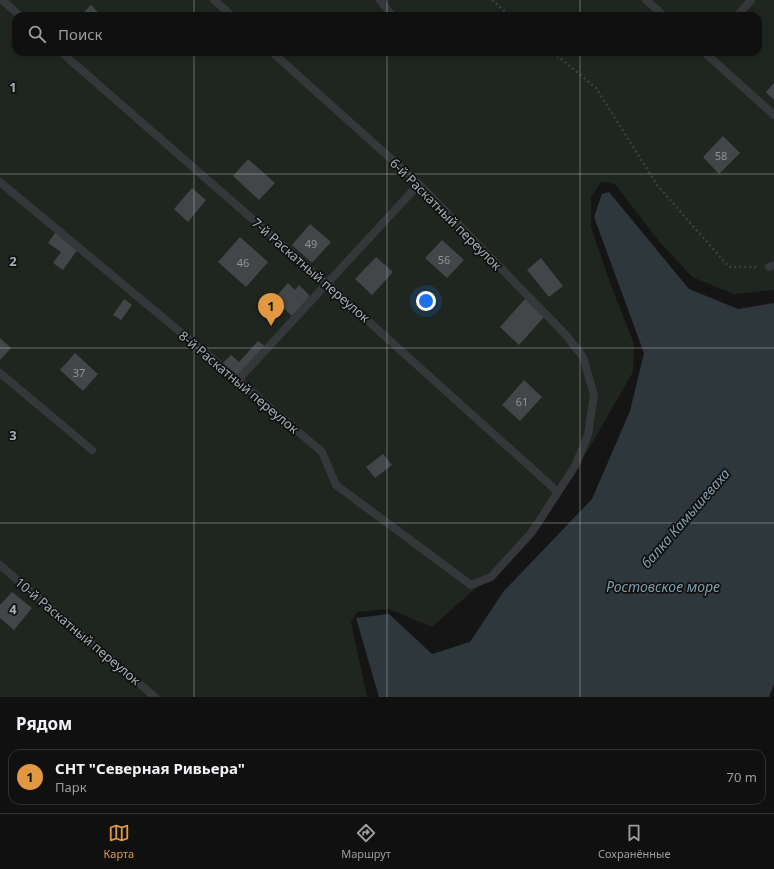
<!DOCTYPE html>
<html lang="ru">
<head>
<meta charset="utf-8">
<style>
	body { margin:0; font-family:"Noto Sans",sans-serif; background:#191919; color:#f1f3f6 }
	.you { position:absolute; left:426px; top:301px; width:14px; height:14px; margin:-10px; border:3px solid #fff; border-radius:50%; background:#1a73e8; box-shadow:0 0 0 6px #1a73e833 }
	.badge { display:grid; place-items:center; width:26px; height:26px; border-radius:50%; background:#e29841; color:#111; font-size:13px; font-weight:700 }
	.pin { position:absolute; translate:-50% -33px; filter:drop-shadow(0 1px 2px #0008) }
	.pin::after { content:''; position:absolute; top:21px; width:14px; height:12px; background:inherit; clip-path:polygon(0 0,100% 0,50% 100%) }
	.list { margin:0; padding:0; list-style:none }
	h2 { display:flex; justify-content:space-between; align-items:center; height:52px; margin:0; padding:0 16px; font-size:17px }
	h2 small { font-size:13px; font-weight:400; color:#9c9d9f }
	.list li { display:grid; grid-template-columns:26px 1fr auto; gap:12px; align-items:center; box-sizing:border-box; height:56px; margin:0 8px 8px; padding:0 8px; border:1px solid #303030; border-radius:12px }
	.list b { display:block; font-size:15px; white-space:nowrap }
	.list p { margin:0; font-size:13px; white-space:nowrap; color:#9c9d9f }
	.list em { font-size:13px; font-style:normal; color:#9c9d9f }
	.icon { flex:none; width:22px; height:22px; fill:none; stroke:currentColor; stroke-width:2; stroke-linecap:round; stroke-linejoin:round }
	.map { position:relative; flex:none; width:774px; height:697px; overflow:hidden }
	.search { position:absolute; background:#101010; box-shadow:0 2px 6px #0003; left:12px; right:12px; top:12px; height:44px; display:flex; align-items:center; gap:10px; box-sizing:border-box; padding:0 14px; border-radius:12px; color:#9c9d9f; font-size:15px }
	.sheet { height:116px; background:#101010 }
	nav { display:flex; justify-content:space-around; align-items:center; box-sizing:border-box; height:56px; border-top:1px solid #303030; background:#101010; font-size:11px; color:#9c9d9f }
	nav a { display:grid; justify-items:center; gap:2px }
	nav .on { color:#e29841 }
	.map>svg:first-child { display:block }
</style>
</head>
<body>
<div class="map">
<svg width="774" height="697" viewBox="0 0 774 697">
	<rect width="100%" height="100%" fill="#151516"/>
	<!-- green -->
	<path fill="#1f261f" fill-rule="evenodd" d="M0 0H774V290L734 294 692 277 658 240 615 184 601 182 591 197V227L609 280 634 344 633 372 591 445 551 510 506 561 432 627 389 609 357 612 351 622 367 697H0ZM16 16H758V52H16Z"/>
	<!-- water -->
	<path fill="#2e373b" d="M609 192 689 289 738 309 774 303V684L769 697H379L356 618 389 614 432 654 470 642 503 592 592 499 630 411 644 353 594 217 602 194Z"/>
	<!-- building -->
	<path fill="#444549" d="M91 5 102 16H80Z
		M774 83V100L766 92Z
		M723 136 740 153 719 174 703 157Z
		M248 159 275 183 259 200 233 176Z
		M192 188 206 200 188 222 174 209Z
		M310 224 331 242 312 263 292 245Z
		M55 233 78 249 63 270 53 263 61 252 48 243Z
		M240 237 268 262 246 287 218 262Z
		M442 240 464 260 447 278 425 258Z
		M376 257 393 272 372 295 355 279Z
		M541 258 563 286 549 297 527 270Z
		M288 283 295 290 299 285 310 296 292 316 274 299Z
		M124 299 132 305 121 320 113 315Z
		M525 299 544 317 519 345 500 327Z
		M0 338 11 348 0 360Z
		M258 341 265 346 238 376 223 363 231 355 239 362Z
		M75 353 98 374 83 391 60 370Z
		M524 380 542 397 520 421 502 405Z
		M383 454 392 465 375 478 366 467Z
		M12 592 32 608 14 630 0 618V605Z"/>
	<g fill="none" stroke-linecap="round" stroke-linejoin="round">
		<!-- path -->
		<path stroke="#3c3e42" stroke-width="2.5" stroke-dasharray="2 3" stroke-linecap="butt" d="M492 0 510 16
			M553 52 596 88 657 185 729 267H758"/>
		<!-- service -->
		<path stroke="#36373b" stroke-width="8" d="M2 0 20 16
			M214 0 232 16
			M380 0 391 14
			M646 0 664 16
			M737 16 751 0
			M61 52 327 284 558 492
			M704 52 774 115
			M0 182 238 380 322 452 336 485 471 585 491 577 532 532 575 466 588 435 594 395 583 357 566 335 419 184 272 52
			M769 267 774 265
			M0 373 92 450
			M238 380 419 184
			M0 565 155 697"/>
	</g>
	<!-- grid -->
	<path fill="none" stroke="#a8aeb5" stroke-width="1" stroke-opacity="0.55" d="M194 0V16M387 0V16M580 0V16M194 52V697M387 52V697M580 52V697M0 174H774M0 348H774M0 523H774"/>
	<g text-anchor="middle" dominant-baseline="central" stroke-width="3.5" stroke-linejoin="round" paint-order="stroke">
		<!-- number labels -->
		<g font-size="11" fill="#8f949a">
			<text x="721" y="155">58</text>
			<text x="311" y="243">49</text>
			<text x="444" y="259">56</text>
			<text x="243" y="262">46</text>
			<text x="79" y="372">37</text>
			<text x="522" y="401">61</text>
		</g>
		<!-- street labels -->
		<g font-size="13" fill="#a8aeb5" stroke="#101011">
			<text transform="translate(446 214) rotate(45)">6-й Раскатный переулок</text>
			<text transform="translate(311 270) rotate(41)">7-й Раскатный переулок</text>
			<text transform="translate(239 382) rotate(40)">8-й Раскатный переулок</text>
			<text transform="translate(78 631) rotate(40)">10-й Раскатный переулок</text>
		</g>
		<!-- water labels -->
		<g font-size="14" font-style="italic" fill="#819eae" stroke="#101011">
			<text transform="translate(685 518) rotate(-49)">балка Камышеваха</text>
			<text x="663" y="586">Ростовское море</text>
		</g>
	</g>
	<g font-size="13" text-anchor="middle" font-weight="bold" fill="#a8aeb5" stroke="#101011" stroke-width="3.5" stroke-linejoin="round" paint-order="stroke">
		<text x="13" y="92">1</text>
		<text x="13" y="266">2</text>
		<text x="13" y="440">3</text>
		<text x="13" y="614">4</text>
	</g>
</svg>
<div class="you"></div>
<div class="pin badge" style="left:271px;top:326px">1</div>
<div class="search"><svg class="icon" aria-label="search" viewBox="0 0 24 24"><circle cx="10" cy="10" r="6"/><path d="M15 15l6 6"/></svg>Поиск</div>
</div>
<section class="sheet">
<h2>Рядом<small></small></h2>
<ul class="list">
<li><span class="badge">1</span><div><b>СНТ &quot;Северная Ривьера&quot;</b><p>Парк</p></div><em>70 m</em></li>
</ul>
</section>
<nav>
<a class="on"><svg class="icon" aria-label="map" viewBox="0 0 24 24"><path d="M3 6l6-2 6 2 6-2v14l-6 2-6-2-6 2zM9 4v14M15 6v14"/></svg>Карта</a>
<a><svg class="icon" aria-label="directions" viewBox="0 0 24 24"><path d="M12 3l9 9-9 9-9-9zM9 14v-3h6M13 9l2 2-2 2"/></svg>Маршрут</a>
<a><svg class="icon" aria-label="saved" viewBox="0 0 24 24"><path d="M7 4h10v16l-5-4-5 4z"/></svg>Сохранённые</a>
</nav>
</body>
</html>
